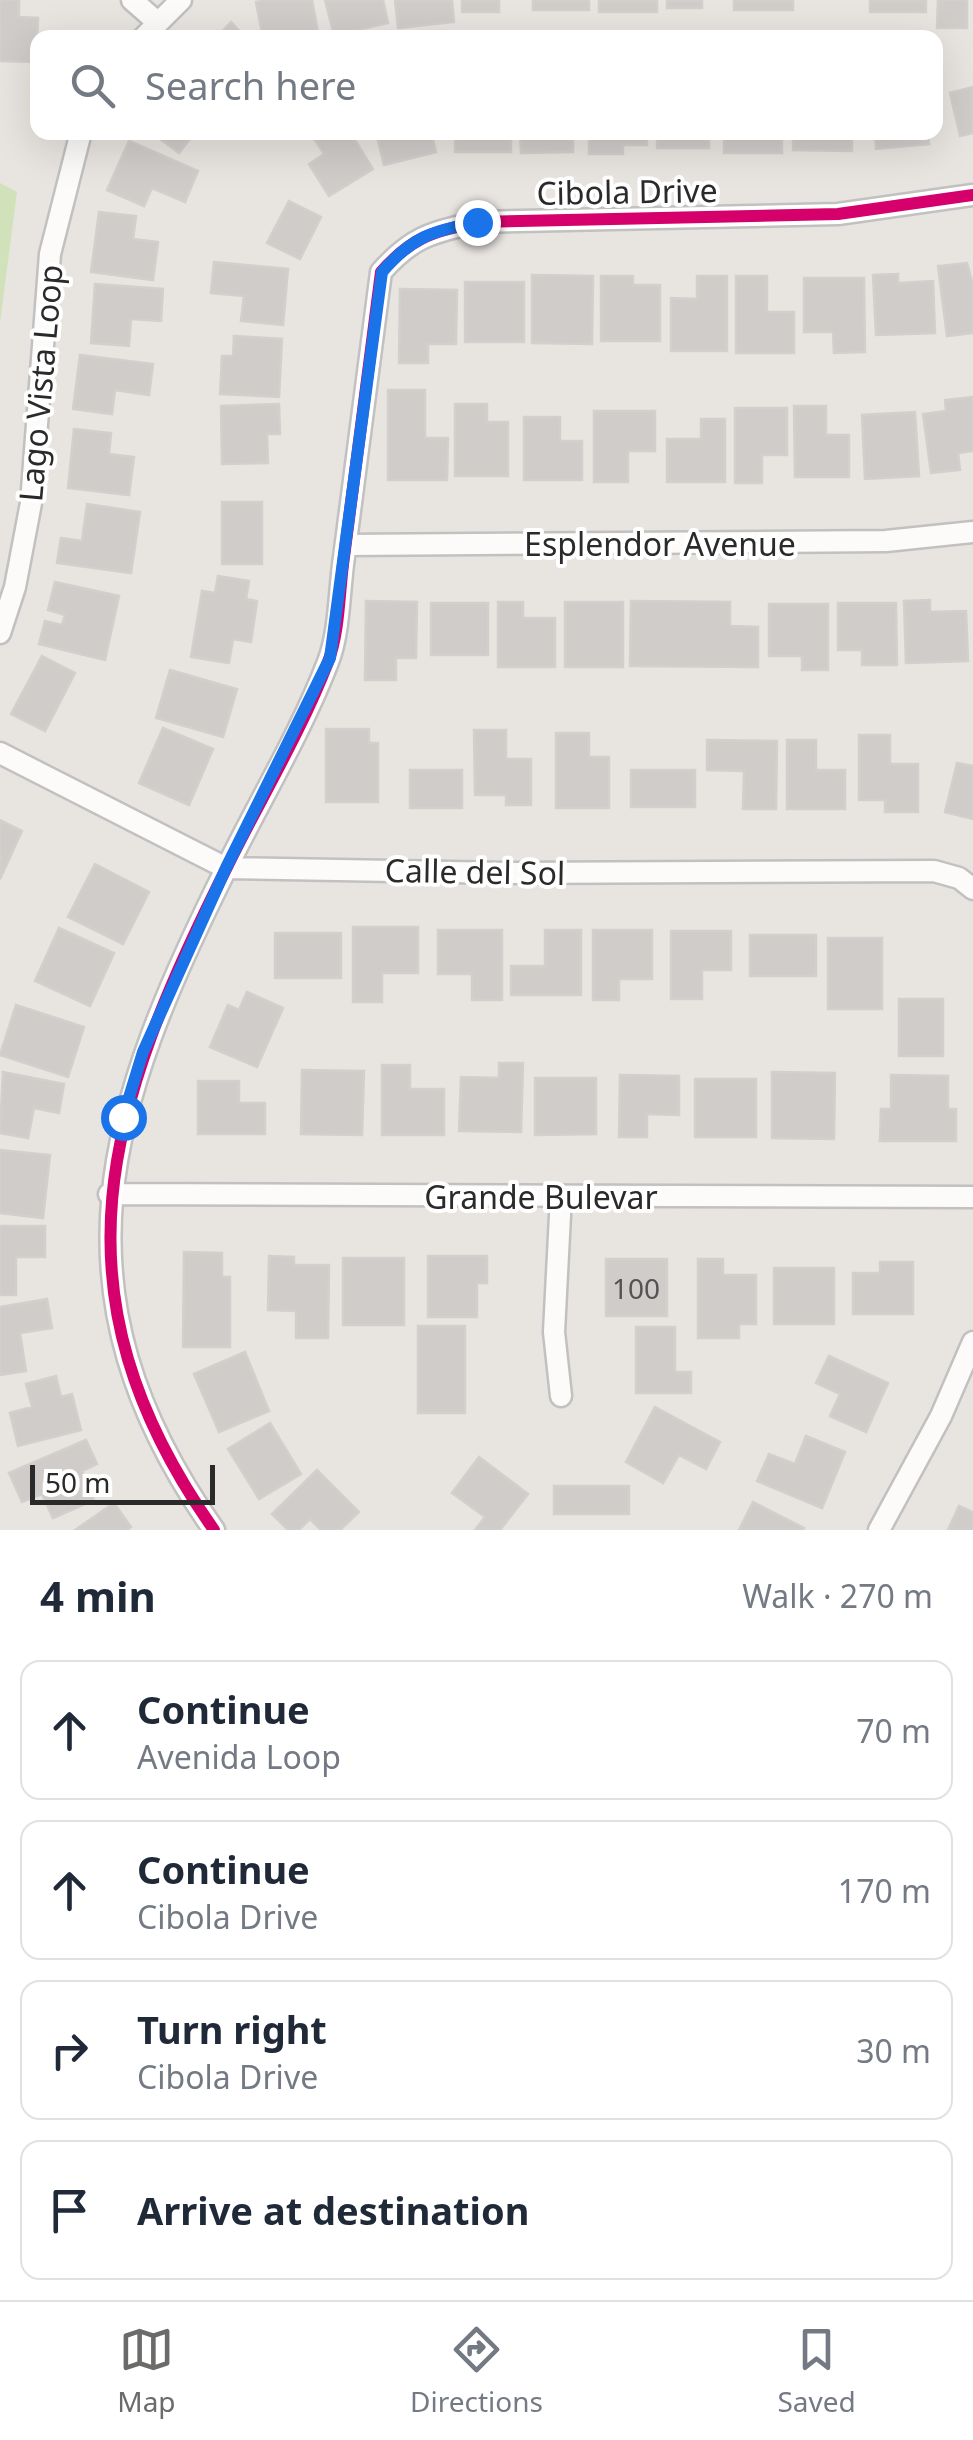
<!DOCTYPE html>
<html lang="en">
<head>
<meta charset="utf-8">
<style>
	body { margin:0; font-family:"Noto Sans",sans-serif; background:#f6f6f7; color:#1f2937 }
	.scale { position:absolute; left:30px; bottom:25px; width:185px; box-sizing:border-box; padding-left:10px; border:5px solid #2a2a2a; border-top:0; font-size:28px; line-height:35px; white-space:nowrap; color:#2a2a2a; -webkit-text-stroke:8px #fff; paint-order:stroke }
	.stop { position:absolute; width:30px; height:30px; margin:-22px; border:8px solid #1a73e8; border-radius:50%; background:#fff }
	.stop.end { background:#1a73e8; border-color:#fff; box-shadow:0 2px 10px #0008 }
	.list { margin:0; padding:0; list-style:none }
	h2 { display:flex; justify-content:space-between; align-items:center; height:130px; margin:0; padding:0 40px; font-size:42px }
	h2 small { font-size:32px; font-weight:400; color:#747a83 }
	.list li { display:grid; grid-template-columns:65px 1fr auto; gap:30px; align-items:center; box-sizing:border-box; height:140px; margin:0 20px 20px; padding:0 20px; border:2px solid #e0e1e3; border-radius:20px }
	.list b { display:block; font-size:38px; white-space:nowrap }
	.list p { margin:0; font-size:32px; white-space:nowrap; color:#747a83 }
	.list em { font-size:32px; font-style:normal; color:#747a83 }
	.icon { flex:none; width:55px; height:55px; fill:none; stroke:currentColor; stroke-width:2; stroke-linecap:round; stroke-linejoin:round }
	.map { position:relative; flex:none; width:973px; height:1530px; overflow:hidden }
	.search { position:absolute; background:#fff; box-shadow:0 10px 40px #0002; left:30px; right:30px; top:30px; height:110px; display:flex; align-items:center; gap:25px; box-sizing:border-box; padding:0 35px; border-radius:20px; color:#747a83; font-size:38px }
	.sheet { height:770px; background:#fff }
	nav { display:flex; justify-content:space-around; align-items:center; box-sizing:border-box; height:140px; border-top:2px solid #e0e1e3; background:#fff; font-size:28px; color:#747a83 }
	nav a { display:grid; justify-items:center; gap:5px }
	nav .on { color:#6c6b6a }
	.map>svg:first-child { display:block }
</style>
</head>
<body>
<div class="map">
<svg width="973" height="1530" viewBox="0 0 973 1530">
	<rect width="100%" height="100%" fill="#e8e4e0"/>
	<!-- green -->
	<path fill="#d1e2ba" d="M0 183 17 192 0 323Z"/>
	<!-- building -->
	<path fill="#cfccca" stroke="#d3cfcc" stroke-width="2.5" d="M0 0H19V17L38 18 36 62 0 61Z
		M268 0H312L319 38H263L256 2Z
		M325 0H383L388 23 334 35Z
		M395 0H452L454 22 398 28Z
		M462 0H499V12H462Z
		M533 0H589V10H533Z
		M599 0H657V12H599Z
		M667 0H702V8H667Z
		M734 0H793V10H734Z
		M870 0H926V12H870Z
		M938 0H967V28H937Z
		M231 22 246 38H216Z
		M973 87V133L960 136 950 93Z
		M151 132H195L179 153Z
		M310 132H350L373 169 329 196 309 164 324 154Z
		M376 132H431L436 152 384 165Z
		M455 132H511V152H455Z
		M520 132H573V152L521 153Z
		M589 132H647V145H623V154H589Z
		M657 132H709V148H657Z
		M724 132H782V153H724Z
		M793 132H852V151L793 150Z
		M875 132H928L929 144 876 149Z
		M129 141 198 171 185 202 152 188 144 206 107 190Z
		M289 201 321 217 300 259 267 243Z
		M99 212 136 216 133 239 158 242 153 280 91 272Z
		M214 262 288 269 283 325 241 321 244 296 211 293Z
		M967 263 973 285V333L947 336 938 266Z
		M898 274V283L933 281 935 333 876 335 873 275Z
		M532 275 593 276 592 344 532 343Z
		M601 276H633V285H660V341H601Z
		M697 276H727V351H671V298L697 299Z
		M736 276H767V312H794V353H736Z
		M804 278H864L865 352 834 353 833 332H804Z
		M465 282H524V342H465Z
		M95 284 163 289 161 321 131 319 129 346 91 343Z
		M400 289 457 290 456 344H428V363H399Z
		M234 336 282 339 279 397 220 394 222 356H233Z
		M80 355 153 364 149 395 115 390 112 414 73 409Z
		M388 390H425V438H448L447 480H388Z
		M973 397V451L958 453 960 470 931 473 923 414 946 411 945 400Z
		M279 404 280 434H267L268 463 222 464 221 406Z
		M455 404H487V422H508V476H455Z
		M794 406H826V435H849V477H795Z
		M735 408H787V455H762V483H735Z
		M594 411H655V451H628V482H594Z
		M915 412 919 476 865 479 862 415Z
		M524 417H560V441H582V480H524Z
		M701 419H725V482H667V439H701Z
		M74 429 111 433 109 454 134 457 129 495 68 488Z
		M222 502H262V564H222Z
		M87 504 140 512 131 573 57 563 61 538 82 541Z
		M218 576 249 581 246 599 257 601 251 642 233 639 229 663 191 657 202 591 215 593Z
		M55 582 119 596 105 660 39 644 45 621 62 625 65 615 48 610Z
		M930 600V612L966 611 968 661 906 663 904 601Z
		M366 601 417 602 416 658H396V680H365Z
		M631 601 730 602V626L758 627V667L630 666Z
		M498 602H523V618H555V667H498Z
		M565 602H623V667H565Z
		M431 603H488V655H431Z
		M838 603H896L897 665H862V650H838Z
		M769 604H828V670H802V656H769Z
		M42 656 75 673 45 731 11 714Z
		M170 670 237 689 223 737 156 718Z
		M163 728 213 749 189 805 139 783Z
		M326 729H369V743H378V802H326Z
		M474 730H506V759H531V805H506V795H475Z
		M556 733H589V757H609V808H556Z
		M859 735H890V764H918V812H885V800H859Z
		M707 740 777 741 776 809H743L744 771 707 770Z
		M787 740H816V770H845V809H787Z
		M957 763 973 766V819L945 812Z
		M410 770H462V808H410Z
		M631 770H695V807H631Z
		M0 820 22 831 0 879Z
		M95 864 149 892 123 944 68 917Z
		M353 927H418V973H382V1002H353Z
		M59 928 114 953 90 1006 35 981Z
		M438 930H502V1000H472V974H438Z
		M545 930H581V995H511V966H545Z
		M593 930H652V979H619V1000H593Z
		M671 931H731V970H702V999H671Z
		M275 933H341V978H275Z
		M750 935H816V976H750Z
		M828 938H882V1009H828Z
		M247 992 283 1008 257 1067 210 1047 228 1005 239 1010Z
		M899 999H943V1056H899Z
		M16 1005 84 1027 68 1077 0 1055Z
		M499 1063H523L521 1132 459 1131 461 1077 499 1078Z
		M382 1065H410V1089H444V1135H382Z
		M302 1070 364 1071 362 1135 301 1134Z
		M3 1072 64 1084 59 1113 34 1108 28 1138 0 1133Z
		M772 1072 835 1073 834 1139 772 1138Z
		M620 1075 679 1076V1115L647 1114V1137H619Z
		M891 1075 948 1076V1109H956V1141H880L881 1109H891Z
		M535 1078H596V1134L535 1135Z
		M695 1079H756V1137H695Z
		M198 1081H239V1103H265V1134H198Z
		M0 1150 50 1155 43 1218 0 1213Z
		M0 1226H45V1257H16V1295H0Z
		M184 1252 222 1253V1277H230V1347H183Z
		M269 1256 294 1257V1265H329L328 1338H296V1311L268 1310Z
		M428 1256H487V1283H477V1317H428Z
		M343 1258H404V1325H343Z
		M606 1259H667V1316H606Z
		M698 1259H723V1275H756V1324H739V1338H698Z
		M880 1262H913V1314H853V1273H880Z
		M774 1268H834V1324H774Z
		M47 1299 52 1328 20 1333 26 1371 0 1375V1307Z
		M418 1326H465V1413H418Z
		M636 1327H675V1372H691V1393H636Z
		M245 1352 269 1411 219 1432 194 1374Z
		M829 1356 888 1383 866 1432 830 1416 840 1394 816 1383Z
		M56 1376 61 1397 72 1394 81 1430 18 1446 10 1413 32 1407 26 1384Z
		M655 1407 720 1442 706 1469 679 1455 663 1483 626 1462Z
		M270 1423 301 1474 259 1499 228 1449Z
		M806 1436 845 1452 822 1508 757 1481 769 1454 795 1464Z
		M86 1440 97 1464 82 1471 94 1500 53 1518 42 1494 22 1502 9 1473Z
		M479 1457 528 1494 500 1530H475L485 1517 452 1493Z
		M317 1470 359 1512 340 1530H321L310 1519 299 1530H288L272 1514Z
		M554 1486H629V1514H554Z
		M753 1502 804 1528 803 1530H739Z
		M114 1503 131 1527 127 1530H75Z
		M959 1506 973 1512V1530H948Z"/>
	<g fill="none" stroke-linecap="round" stroke-linejoin="round">
		<defs>
			<path id="minor" d="M132 0 156 21
				M143 38 181 0
				M346 545 886 541 973 532
				M0 633 15 587 31 503 50 254 81 132
				M0 753 226 868 506 873 934 871 959 878 973 889
				M109 1194 973 1197
				M561 1196 554 1332 561 1396
				M214 1530C45 1290 107 1106 228 865 261 798 301 732 328 662 340 631 339 590 344 557 357 462 369 367 381 272 413 236 431 233 477 222L838 214 973 195
				M879 1530 941 1416 973 1342"/>
		</defs>
		<!-- minor casing -->
		<use href="#minor" stroke="#c2c1c1" stroke-width="25"/>
		<!-- minor -->
		<use href="#minor" stroke="#fcfbfa" stroke-width="20"/>
		<defs>
			<path id="cycleway" d="M214 1530C45 1290 107 1106 228 865 261 798 301 732 328 662 340 631 339 590 344 557 357 462 369 367 381 272 413 236 431 233 477 222L838 214 973 195"/>
		</defs>
		<!-- cycleway casing -->
		<use href="#cycleway" stroke="#fff" stroke-width="19"/>
		<!-- cycleway -->
		<use href="#cycleway" stroke="#d6006c" stroke-width="12"/>
	</g>
	<g fill="none" stroke-linecap="round" stroke-linejoin="round">
		<!-- route -->
		<path stroke="#1a73e8" stroke-width="12" d="M123 1117 143 1052 226 868 330 658 382 272C413 236 431 232 477 222"/>
	</g>
	<g text-anchor="middle" dominant-baseline="central" stroke-width="8" stroke-linejoin="round" paint-order="stroke">
		<!-- number labels -->
		<g font-size="28" fill="#545353">
			<text x="636" y="1288">100</text>
		</g>
		<!-- street labels -->
		<g font-size="32" fill="#2a2a2a" stroke="#fff">
			<text transform="translate(627 191) rotate(-1)">Cibola Drive</text>
			<text transform="translate(40 383) rotate(-85)">Lago Vista Loop</text>
			<text x="660" y="543">Esplendor Avenue</text>
			<text transform="translate(475 871) rotate(1)">Calle del Sol</text>
			<text x="541" y="1196">Grande Bulevar</text>
		</g>
	</g>
</svg>
<div class="scale">50 m</div>
<div class="stop" style="left:123px;top:1117px"></div>
<div class="stop end" style="left:477px;top:222px"></div>
<div class="search"><svg class="icon" aria-label="search" viewBox="0 0 24 24"><circle cx="10" cy="10" r="6"/><path d="M15 15l6 6"/></svg>Search here</div>
</div>
<section class="sheet">
<h2>4 min<small>Walk · 270 m</small></h2>
<ul class="list">
<li><svg class="icon" aria-label="ahead" viewBox="0 0 24 24"><path d="M12 20V5M6 11l6-6 6 6"/></svg><div><b>Continue</b><p>Avenida Loop</p></div><em>70 m</em></li>
<li><svg class="icon" aria-label="ahead" viewBox="0 0 24 24"><path d="M12 20V5M6 11l6-6 6 6"/></svg><div><b>Continue</b><p>Cibola Drive</p></div><em>170 m</em></li>
<li><svg class="icon" aria-label="right" viewBox="0 0 24 24"><path d="M7 20v-9h11M14 6l5 5-5 5"/></svg><div><b>Turn right</b><p>Cibola Drive</p></div><em>30 m</em></li>
<li><svg class="icon" aria-label="arrive" viewBox="0 0 24 24"><path d="M6 21V4h12l-3 4 3 4H6"/></svg><div><b>Arrive at destination</b></div></li>
</ul>
</section>
<nav>
<a class="on"><svg class="icon" aria-label="map" viewBox="0 0 24 24"><path d="M3 6l6-2 6 2 6-2v14l-6 2-6-2-6 2zM9 4v14M15 6v14"/></svg>Map</a>
<a><svg class="icon" aria-label="directions" viewBox="0 0 24 24"><path d="M12 3l9 9-9 9-9-9zM9 14v-3h6M13 9l2 2-2 2"/></svg>Directions</a>
<a><svg class="icon" aria-label="saved" viewBox="0 0 24 24"><path d="M7 4h10v16l-5-4-5 4z"/></svg>Saved</a>
</nav>
</body>
</html>
